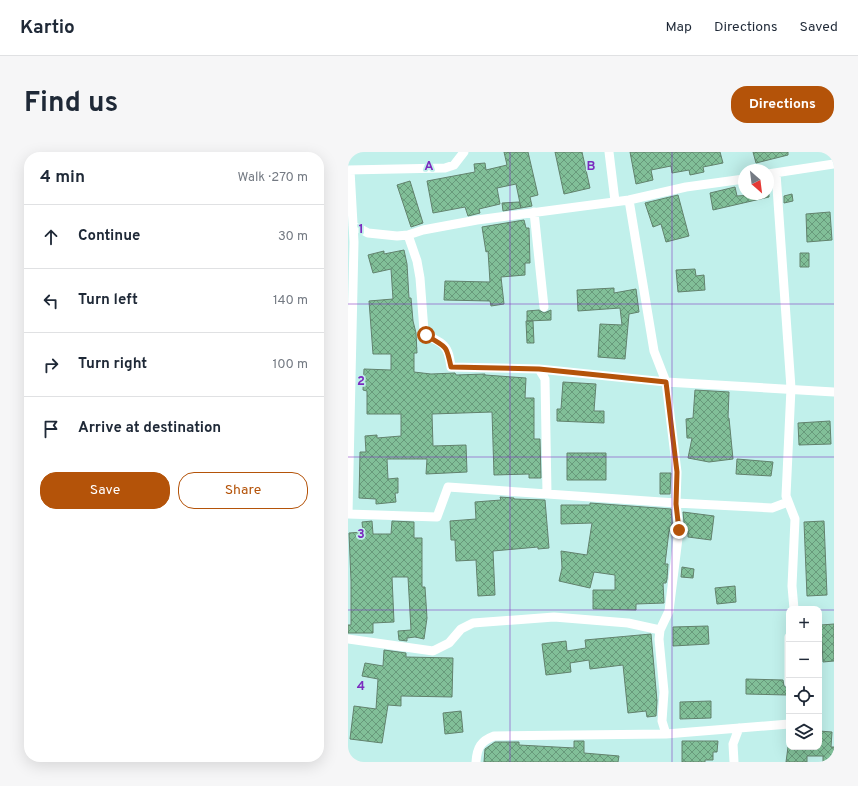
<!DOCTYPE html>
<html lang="en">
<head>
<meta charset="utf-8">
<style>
	body { margin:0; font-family:Overpass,sans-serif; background:#f6f6f7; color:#1f2937 }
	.controls { position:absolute; right:12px; bottom:12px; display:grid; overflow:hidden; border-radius:8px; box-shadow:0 4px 16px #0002 }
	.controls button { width:36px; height:36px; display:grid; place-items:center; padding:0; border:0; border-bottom:1px solid #e0e1e3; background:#fff; color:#1f2937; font:20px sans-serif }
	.compass { position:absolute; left:390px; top:12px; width:36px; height:36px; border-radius:50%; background:#fff; box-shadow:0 4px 16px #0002; rotate:152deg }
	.stop { position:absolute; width:12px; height:12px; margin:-9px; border:3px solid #b45309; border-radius:50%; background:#fff }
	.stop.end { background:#b45309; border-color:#fff; box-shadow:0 1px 4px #0008 }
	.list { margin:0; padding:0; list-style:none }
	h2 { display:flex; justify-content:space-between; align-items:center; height:52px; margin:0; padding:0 16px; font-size:17px }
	h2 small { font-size:13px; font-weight:400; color:#747a83 }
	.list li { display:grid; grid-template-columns:26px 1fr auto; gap:12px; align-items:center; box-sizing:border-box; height:64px; padding:0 16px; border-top:1px solid #e0e1e3 }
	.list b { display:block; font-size:15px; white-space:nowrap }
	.list em { font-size:13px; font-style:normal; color:#747a83 }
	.actions { display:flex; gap:8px; padding:12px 16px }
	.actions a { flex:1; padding:9px 0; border:1px solid #b45309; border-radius:16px; text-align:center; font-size:14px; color:#b45309 }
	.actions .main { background:#b45309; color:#fff }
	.icon { flex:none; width:22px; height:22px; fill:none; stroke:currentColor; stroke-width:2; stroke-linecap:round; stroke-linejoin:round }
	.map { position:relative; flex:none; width:486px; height:610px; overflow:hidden; border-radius:16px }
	header { display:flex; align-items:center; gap:24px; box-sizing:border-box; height:56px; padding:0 20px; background:#fff; border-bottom:1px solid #e0e1e3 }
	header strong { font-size:19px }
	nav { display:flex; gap:22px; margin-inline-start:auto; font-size:14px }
	.intro { display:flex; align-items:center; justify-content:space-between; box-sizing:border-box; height:96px; padding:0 24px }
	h1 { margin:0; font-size:28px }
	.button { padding:10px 18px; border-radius:16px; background:#b45309; color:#fff; font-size:14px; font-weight:700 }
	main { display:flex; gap:24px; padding:0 24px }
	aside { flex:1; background:#fff; border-radius:16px; box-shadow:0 4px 16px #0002 }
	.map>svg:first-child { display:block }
</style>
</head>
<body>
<header>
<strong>Kartio</strong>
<nav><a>Map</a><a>Directions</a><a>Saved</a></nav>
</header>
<div class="intro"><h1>Find us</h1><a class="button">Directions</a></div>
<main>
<aside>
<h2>4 min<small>Walk · 270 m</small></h2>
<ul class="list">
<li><svg class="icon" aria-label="ahead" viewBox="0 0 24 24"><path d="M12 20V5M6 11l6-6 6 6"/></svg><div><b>Continue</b></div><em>30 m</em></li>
<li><svg class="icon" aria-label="left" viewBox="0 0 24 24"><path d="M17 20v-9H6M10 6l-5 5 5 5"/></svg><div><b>Turn left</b></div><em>140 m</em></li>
<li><svg class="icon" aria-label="right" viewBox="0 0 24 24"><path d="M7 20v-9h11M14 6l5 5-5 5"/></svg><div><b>Turn right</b></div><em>100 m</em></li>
<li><svg class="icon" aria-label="arrive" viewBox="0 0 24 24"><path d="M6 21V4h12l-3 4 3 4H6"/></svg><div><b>Arrive at destination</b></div></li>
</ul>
<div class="actions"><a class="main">Save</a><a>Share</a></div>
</aside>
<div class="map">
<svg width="486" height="610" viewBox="0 0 486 610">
	<defs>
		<pattern id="building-cross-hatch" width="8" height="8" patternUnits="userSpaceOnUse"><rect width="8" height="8" fill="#81bf98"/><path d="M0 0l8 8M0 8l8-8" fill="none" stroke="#689a7b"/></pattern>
	</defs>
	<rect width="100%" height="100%" fill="#c1f0eb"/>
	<!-- building -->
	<path fill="url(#building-cross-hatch)" stroke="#62826d" d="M156 0H180L190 43 182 45 184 54 173 56 168 32 149 36 152 52 131 57 132 61 120 64 117 55 85 61 79 29 127 20 126 12 137 11 138 18 159 13Z
		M207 0H234L242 36 216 42Z
		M282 0H372L375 11 355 15 356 20 342 23 341 18 324 21 323 14 303 18 305 28 288 32Z
		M405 0H440V3L408 11Z
		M62 29 75 71 63 75 49 33Z
		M387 35 389 44 421 42V45L365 58 362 41Z
		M444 42 445 49 436 51V44Z
		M330 43 341 84 318 90 313 72 305 75 297 51Z
		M171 50 173 56 155 59 154 51Z
		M482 60 484 88 459 90 458 62Z
		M176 68 178 76H181L182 111H177V123L153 125 156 152 143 154 142 149 96 148 97 129 142 130 140 99 138 100 134 75Z
		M56 98 59 112 61 146H63L65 169 68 181 69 201H66V220L83 222 107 221 108 223 137 222V223L178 226 177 246H186V287H192L193 326H181V322L146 323 144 260 84 262 85 294 118 293 119 320 78 322 79 307H39L40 327 50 326V341H47L48 350 28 352V347L11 346 12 300H18L17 284 29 283V286L53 284V262H19V239L15 238 16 217 43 218V202H25L21 149 45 147 43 117 25 121 20 103 36 99V102Z
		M452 101H461V115H452Z
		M347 117 348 124 356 123 357 138 330 140 328 118Z
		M266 136V141L288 137 291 160 281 162 277 207 250 205 252 172 274 173 272 156 230 159 229 138Z
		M191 158 196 161 203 158V168L179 169V159Z
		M178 169H185L186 191H179Z
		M215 230 248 232 246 259H256V271L209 269V257H213Z
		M347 238 381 240 380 266H381L385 307 361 310 340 306 344 286H339L338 267 345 266Z
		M482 269 483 292 451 293 450 271Z
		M219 301H258V328H219Z
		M389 307 425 310 423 324 388 322Z
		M312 321H323L322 342H312Z
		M152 345 166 346V347L197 348 201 396 190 397V395L145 399 147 443 130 444 128 408 108 409 107 388H103L102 369 128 367 127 350 153 348Z
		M242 351 323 357 325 378 321 379 317 412H320L319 427 318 431H315L316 451 288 452V458L245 457V438H267V423L246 420 242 436 211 429 214 416 213 399 239 403 244 371 213 372V353H242Z
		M335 360 366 364 363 388 340 385V381H337Z
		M24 369 25 382H43L44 369 66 370V386H74V435H77L79 466 76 487 67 485 59 486V489L51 488 50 479 63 478 60 425H44L46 470 25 471V481H0V473H3V429L1 381 15 380 14 370Z
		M476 369 479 443 459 444 456 370Z
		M334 415 346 417 345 426 333 425Z
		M387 434 388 450 369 452 367 436Z
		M486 472V509L475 510 473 473Z
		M360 474 361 492 325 494V475Z
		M303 482 309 549 308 564 299 565 298 559 280 561 275 513 242 517 241 508 222 511 223 520 198 523 194 492 218 489 219 499 238 496 237 488Z
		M36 498 58 501V505L105 506 104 545 53 544V554L40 553 34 591 2 587 6 554 28 557 30 527 14 524 17 511 35 514Z
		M398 527 435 528 436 534 439 536V543L398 542Z
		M363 549V566L332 567V550Z
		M113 559 115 580 97 582 95 561Z
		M471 579 484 580 483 595H486V610H475V604H459V610H438L440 595H471Z
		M226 589H236V601L271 604 270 610H136L137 597 147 590H171V593L226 596Z
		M334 589H370L369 600H365V608H357V610H334Z"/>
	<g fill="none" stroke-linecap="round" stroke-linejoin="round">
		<!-- street -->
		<path stroke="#fff" stroke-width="9" d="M261 0 267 49
			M0 18 97 16 106 13 116 0
			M428 21 443 236 438 344 447 367 444 434 446 457
			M420 22 486 12
			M281 48 306 199 318 230 329 320 328 351 331 378 321 459 312 478 311 487 316 540 314 569 318 582
			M186 60 196 155
			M5 73 20 81 49 84 60 83 75 78 129 68 281 48 338 35 396 27
			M60 83 69 109 72 126 76 179C81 187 90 187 96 194 101 199 102 208 103 215L191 217 318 230 486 240
			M191 217 197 227 199 342
			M0 362 89 365 100 335 328 351 424 356 440 350
			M0 362 6 90 2 18
			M441 485V531
			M0 487 85 499 101 491 113 477 125 471 206 465 280 471 312 478
			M128 610C129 595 133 589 146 584L318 582 441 572
			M386 610 385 592 391 576"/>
	</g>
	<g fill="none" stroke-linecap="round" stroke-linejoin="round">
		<!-- route -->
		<path stroke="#b45309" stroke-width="5" d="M78 183C98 196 98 191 103 215L191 217 318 230 329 320 328 352 331 378"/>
	</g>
	<!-- grid -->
	<path fill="none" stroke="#7b2cbf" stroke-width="1" stroke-opacity="0.55" d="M162 0V610M324 0V610M0 152H486M0 305H486M0 458H441M471 458H486"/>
	<g font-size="13" text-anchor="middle" font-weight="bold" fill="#7b2cbf" stroke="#c1f0eb" stroke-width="3.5" stroke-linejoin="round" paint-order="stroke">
		<text x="81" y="18">A</text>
		<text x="243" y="18">B</text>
		<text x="13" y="81">1</text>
		<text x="13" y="233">2</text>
		<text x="13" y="386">3</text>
		<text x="13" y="538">4</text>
	</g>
</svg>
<div class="controls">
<button>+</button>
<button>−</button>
<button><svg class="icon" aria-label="locate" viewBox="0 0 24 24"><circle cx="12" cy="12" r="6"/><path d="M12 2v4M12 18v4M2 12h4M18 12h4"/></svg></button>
<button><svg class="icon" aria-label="layers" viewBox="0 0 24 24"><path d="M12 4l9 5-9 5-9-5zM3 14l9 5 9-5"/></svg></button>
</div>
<svg class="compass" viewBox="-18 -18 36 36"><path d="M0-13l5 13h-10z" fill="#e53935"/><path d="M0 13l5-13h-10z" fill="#747a83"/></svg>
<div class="stop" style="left:78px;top:183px"></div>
<div class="stop end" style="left:331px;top:378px"></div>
</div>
</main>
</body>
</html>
